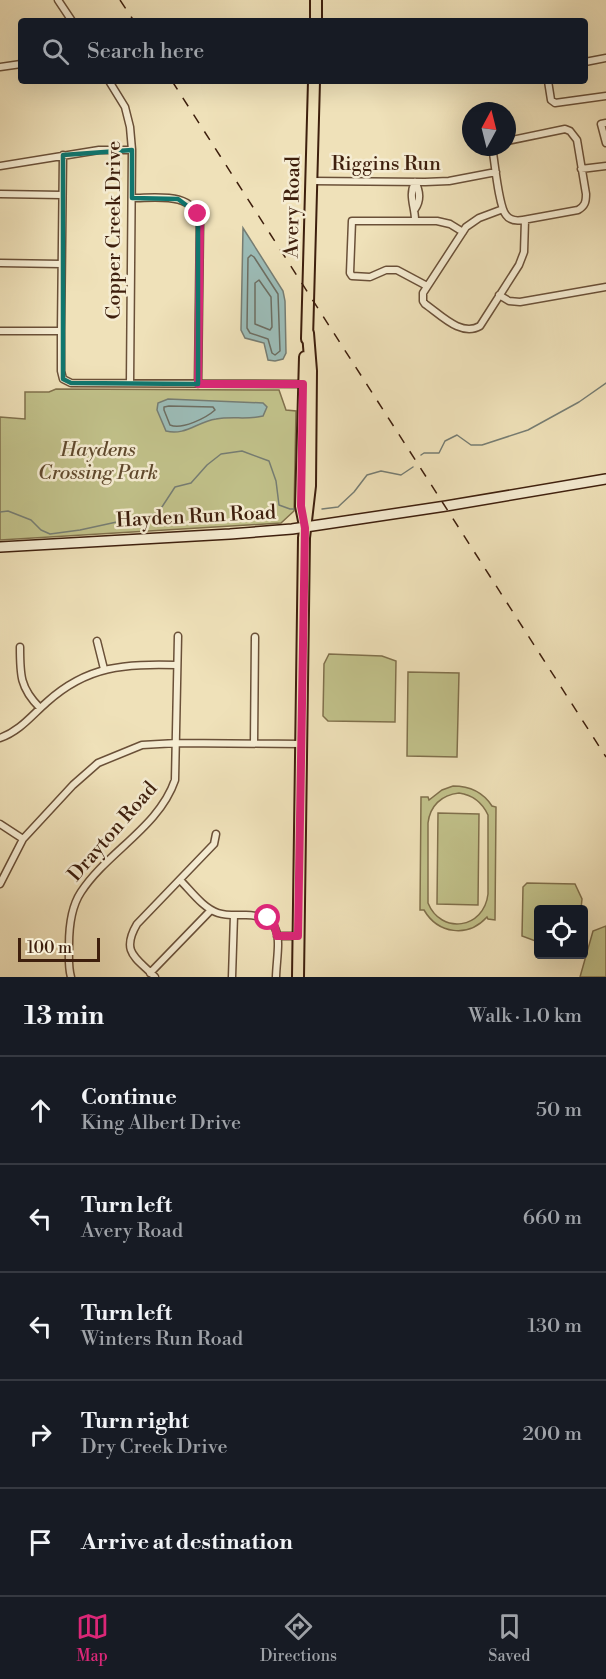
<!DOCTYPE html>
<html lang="en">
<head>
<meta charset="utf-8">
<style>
	body { margin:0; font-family:"Libre Bodoni",serif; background:#242831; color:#f1f3f6 }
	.controls { position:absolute; right:18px; bottom:18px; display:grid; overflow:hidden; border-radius:6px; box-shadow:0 6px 24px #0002 }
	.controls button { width:54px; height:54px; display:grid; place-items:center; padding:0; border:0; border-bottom:2px solid #363941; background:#171b24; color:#f1f3f6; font:30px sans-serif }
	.compass { position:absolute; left:462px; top:102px; width:54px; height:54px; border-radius:50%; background:#171b24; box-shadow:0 6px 24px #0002; rotate:7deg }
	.scale { position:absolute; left:18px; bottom:15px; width:82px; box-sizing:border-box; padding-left:6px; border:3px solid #3e1f0d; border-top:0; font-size:16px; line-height:21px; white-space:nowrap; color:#3e1f0d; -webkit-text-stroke:4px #f5ecd2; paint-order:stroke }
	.stop { position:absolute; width:18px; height:18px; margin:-14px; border:4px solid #db2777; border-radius:50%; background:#fff }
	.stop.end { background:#db2777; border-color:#fff; box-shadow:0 2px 6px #0008 }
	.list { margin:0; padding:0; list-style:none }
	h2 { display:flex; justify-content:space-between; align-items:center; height:78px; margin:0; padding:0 24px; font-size:26px }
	h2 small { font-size:20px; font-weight:400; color:#9ea1a6 }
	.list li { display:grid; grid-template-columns:39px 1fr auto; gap:18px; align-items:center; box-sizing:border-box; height:108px; padding:0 24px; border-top:2px solid #363941 }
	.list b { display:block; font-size:22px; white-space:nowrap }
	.list p { margin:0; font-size:20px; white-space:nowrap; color:#9ea1a6 }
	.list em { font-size:20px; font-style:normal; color:#9ea1a6 }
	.icon { flex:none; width:33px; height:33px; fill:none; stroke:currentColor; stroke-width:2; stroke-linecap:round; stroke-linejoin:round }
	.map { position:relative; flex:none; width:606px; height:977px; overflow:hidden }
	.search { position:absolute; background:#171b24; box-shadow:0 6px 24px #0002; left:18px; right:18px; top:18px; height:66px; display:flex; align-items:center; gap:15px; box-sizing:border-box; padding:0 21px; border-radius:6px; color:#9ea1a6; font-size:22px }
	.sheet { height:618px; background:#171b24 }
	nav { display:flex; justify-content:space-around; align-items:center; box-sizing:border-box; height:84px; border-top:2px solid #363941; background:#171b24; font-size:16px; color:#9ea1a6 }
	nav a { display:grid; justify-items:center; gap:3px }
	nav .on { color:#db2777 }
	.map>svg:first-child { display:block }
</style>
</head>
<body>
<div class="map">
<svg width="606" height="977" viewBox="0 0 606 977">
	<rect width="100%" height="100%" fill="#efe1b9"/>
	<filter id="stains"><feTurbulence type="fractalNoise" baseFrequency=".00333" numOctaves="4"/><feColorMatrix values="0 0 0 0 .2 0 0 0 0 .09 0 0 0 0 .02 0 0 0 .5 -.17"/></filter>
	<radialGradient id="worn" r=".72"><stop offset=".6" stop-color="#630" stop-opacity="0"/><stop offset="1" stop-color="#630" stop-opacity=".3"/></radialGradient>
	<!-- green -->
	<path fill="#c1c18a" stroke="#80704c" stroke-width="1.5" fill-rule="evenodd" d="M56 389 279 390 286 410 296 411 294 511 281 523 0 540V417L25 419V392H49Z
		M329 654 382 656 396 661 395 722 328 721 323 716 324 664Z
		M408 672 459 673 457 757 407 756Z
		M453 786C470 786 483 792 492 806L496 807 495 920 488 919 487 917C468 938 438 934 424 910H420L421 797H428L429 800 442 790ZM459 793C473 795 482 802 488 815V894C484 929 441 935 428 903V823C430 806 441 795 459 793Z
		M438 813 479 814 478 905 437 904Z
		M527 883 575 884 582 899 581 909H538V942L522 936 523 887Z
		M606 926V977H580L593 931Z"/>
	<!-- water -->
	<path fill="#9cbcb7" stroke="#767d73" stroke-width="1.5" d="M243 228 283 291 285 301 286 353 283 359 275 361 268 360 264 343 245 338 241 330Z
		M168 399 263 403 267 407 263 416C248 420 232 416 216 419 197 422 185 436 166 431L157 410 158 403Z"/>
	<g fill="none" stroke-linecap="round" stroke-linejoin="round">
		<!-- shore -->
		<path stroke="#6d6e62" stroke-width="1.5" d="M251 255 254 257 278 294 280 351 275 355 272 353 268 339 250 333 247 328 248 258Z
			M259 280 271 297 272 327 270 330 255 324V283Z
			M169 406 213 407 215 410C206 418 182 430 170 425L164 410V407Z"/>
		<!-- stream -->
		<path stroke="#767d73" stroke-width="1.5" d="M421 455 424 453H439L445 441 457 435 471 445H482L528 430 579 402 606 383
			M322 509 338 507 354 492 367 475 381 471 401 475 413 467
			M0 512 8 511 31 520 41 530 50 534 80 530 158 513 175 487 191 483 207 465 221 454 242 451 269 461 276 481 279 505 290 509H295"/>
		<defs>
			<path id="minor" d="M58 0 72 21
				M585 62 606 58
				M0 67 21 64
				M109 81 125 107 130 127 132 150 130 383
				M548 81 551 100 555 103 606 96
				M606 123 601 124 606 143
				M495 147 493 153C495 165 499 207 506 215 510 221 517 221 523 220L578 210C585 206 586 202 586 194L577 140 570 131 565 129 507 141
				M63 155 61 331V371L63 379 71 383 304 384
				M0 166 99 150H132
				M581 169 606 166
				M311 181 425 182 449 181 496 172
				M0 194 62 195
				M132 198C157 198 193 191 200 222L198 384
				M415 209C421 200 420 191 415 182
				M503 209 479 218 466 227 423 293V301L425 304C441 315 461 337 480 326L519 265 524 252 525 220
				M415 220C415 206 408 196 415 182
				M0 263 61 264
				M427 286 397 270H386L370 277 352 276 350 273 352 221H437L450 224 463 232
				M499 295 509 301 520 302 606 287
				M0 331H61
				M97 641 104 669
				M20 647C20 675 20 688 40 708
				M0 738C20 731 32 715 47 702 88 665 125 664 177 665
				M254 743 255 637
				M0 824 23 839
				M180 880C191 891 203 908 218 913 227 916 237 915 246 915 288 916 277 945 276 977
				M0 884 23 839 73 785 98 763 142 745 177 743 301 744
				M277 936H299
				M150 973 211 910
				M71 977C68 967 69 956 69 945 69 927 71 907 81 892 107 852 159 827 175 780L178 636
				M155 977C137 958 120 953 137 924L214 844 216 834
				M232 977 234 915"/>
			<path id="secondary" d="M0 547 230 534 292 529 446 506 606 479"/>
			<path id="primary" d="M316 21V0
				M307 339 314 81
				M304 521 301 506 305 357
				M298 977 304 538 310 486 311 371 308 333"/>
		</defs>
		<!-- minor casing -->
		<use href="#minor" stroke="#6a5038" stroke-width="9"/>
		<!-- secondary casing -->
		<use href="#secondary" stroke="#3e1f0d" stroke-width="12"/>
		<!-- primary casing -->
		<use href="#primary" stroke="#3e1f0d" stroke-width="14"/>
		<!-- minor -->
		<use href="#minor" stroke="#f5ecd2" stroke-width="6"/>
		<!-- secondary -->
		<use href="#secondary" stroke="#f5ecd2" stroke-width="9"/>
		<!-- primary -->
		<use href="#primary" stroke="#efe1b9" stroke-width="10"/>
		<!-- rail -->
		<path stroke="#3e1f0d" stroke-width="1.5" stroke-dasharray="10 10" stroke-linecap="butt" d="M120 0 134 21
			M172 81 606 757"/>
	</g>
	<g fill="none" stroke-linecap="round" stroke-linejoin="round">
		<!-- route -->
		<path stroke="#db2777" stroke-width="8" d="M198 214 200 222 198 384H303L301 506 305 528 298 936H277L274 923 268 918"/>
	</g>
	<!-- marked area -->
	<path fill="none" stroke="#0f766e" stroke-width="4.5" stroke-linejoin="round" d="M132 150V198L178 199 198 214V384L71 383 63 379V155Z"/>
	<g text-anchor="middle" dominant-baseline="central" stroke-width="5" stroke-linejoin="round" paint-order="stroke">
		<!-- street labels -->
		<g font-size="20" fill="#3e1f0d" stroke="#f5ecd2">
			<text x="386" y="164">Riggins Run</text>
			<text transform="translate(293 207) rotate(-89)">Avery Road</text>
			<text transform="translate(114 230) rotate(-90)">Copper Creek Drive</text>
			<text transform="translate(196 517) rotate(-3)">Hayden Run Road</text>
			<text transform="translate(113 832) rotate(-49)">Drayton Road</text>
		</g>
		<!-- park labels -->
		<g font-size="20" font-style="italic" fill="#5f482c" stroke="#f5ecd2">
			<text x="98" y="450">Haydens<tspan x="98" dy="23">Crossing Park</tspan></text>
		</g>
	</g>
	<rect width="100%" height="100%" filter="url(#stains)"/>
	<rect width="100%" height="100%" fill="url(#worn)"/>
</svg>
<div class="controls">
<button><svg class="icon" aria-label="locate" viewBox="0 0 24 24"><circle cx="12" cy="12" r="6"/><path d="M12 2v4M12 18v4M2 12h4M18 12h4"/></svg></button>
</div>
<svg class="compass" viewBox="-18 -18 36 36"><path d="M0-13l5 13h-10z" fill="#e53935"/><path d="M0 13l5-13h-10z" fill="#9ea1a6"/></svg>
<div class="scale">100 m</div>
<div class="stop" style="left:268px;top:918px"></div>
<div class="stop end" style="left:198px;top:214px"></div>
<div class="search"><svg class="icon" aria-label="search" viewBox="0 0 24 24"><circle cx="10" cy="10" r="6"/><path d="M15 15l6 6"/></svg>Search here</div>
</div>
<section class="sheet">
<h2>13 min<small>Walk · 1.0 km</small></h2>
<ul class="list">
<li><svg class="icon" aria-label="ahead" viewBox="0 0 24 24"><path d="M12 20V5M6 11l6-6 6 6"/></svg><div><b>Continue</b><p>King Albert Drive</p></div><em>50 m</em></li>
<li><svg class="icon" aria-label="left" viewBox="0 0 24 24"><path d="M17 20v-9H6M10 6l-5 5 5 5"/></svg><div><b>Turn left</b><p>Avery Road</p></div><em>660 m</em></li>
<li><svg class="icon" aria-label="left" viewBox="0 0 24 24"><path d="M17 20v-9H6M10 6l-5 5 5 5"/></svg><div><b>Turn left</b><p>Winters Run Road</p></div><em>130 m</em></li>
<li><svg class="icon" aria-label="right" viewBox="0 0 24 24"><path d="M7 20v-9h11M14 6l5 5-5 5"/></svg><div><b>Turn right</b><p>Dry Creek Drive</p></div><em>200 m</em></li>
<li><svg class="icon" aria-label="arrive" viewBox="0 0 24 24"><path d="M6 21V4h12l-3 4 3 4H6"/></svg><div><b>Arrive at destination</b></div></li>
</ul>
</section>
<nav>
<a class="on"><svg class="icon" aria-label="map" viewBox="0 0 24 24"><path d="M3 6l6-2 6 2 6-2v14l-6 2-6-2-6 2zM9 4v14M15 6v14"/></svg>Map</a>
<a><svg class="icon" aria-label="directions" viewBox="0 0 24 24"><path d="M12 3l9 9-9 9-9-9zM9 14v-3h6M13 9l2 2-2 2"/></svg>Directions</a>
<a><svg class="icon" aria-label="saved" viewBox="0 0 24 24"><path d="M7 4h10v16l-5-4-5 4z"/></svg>Saved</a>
</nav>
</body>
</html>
